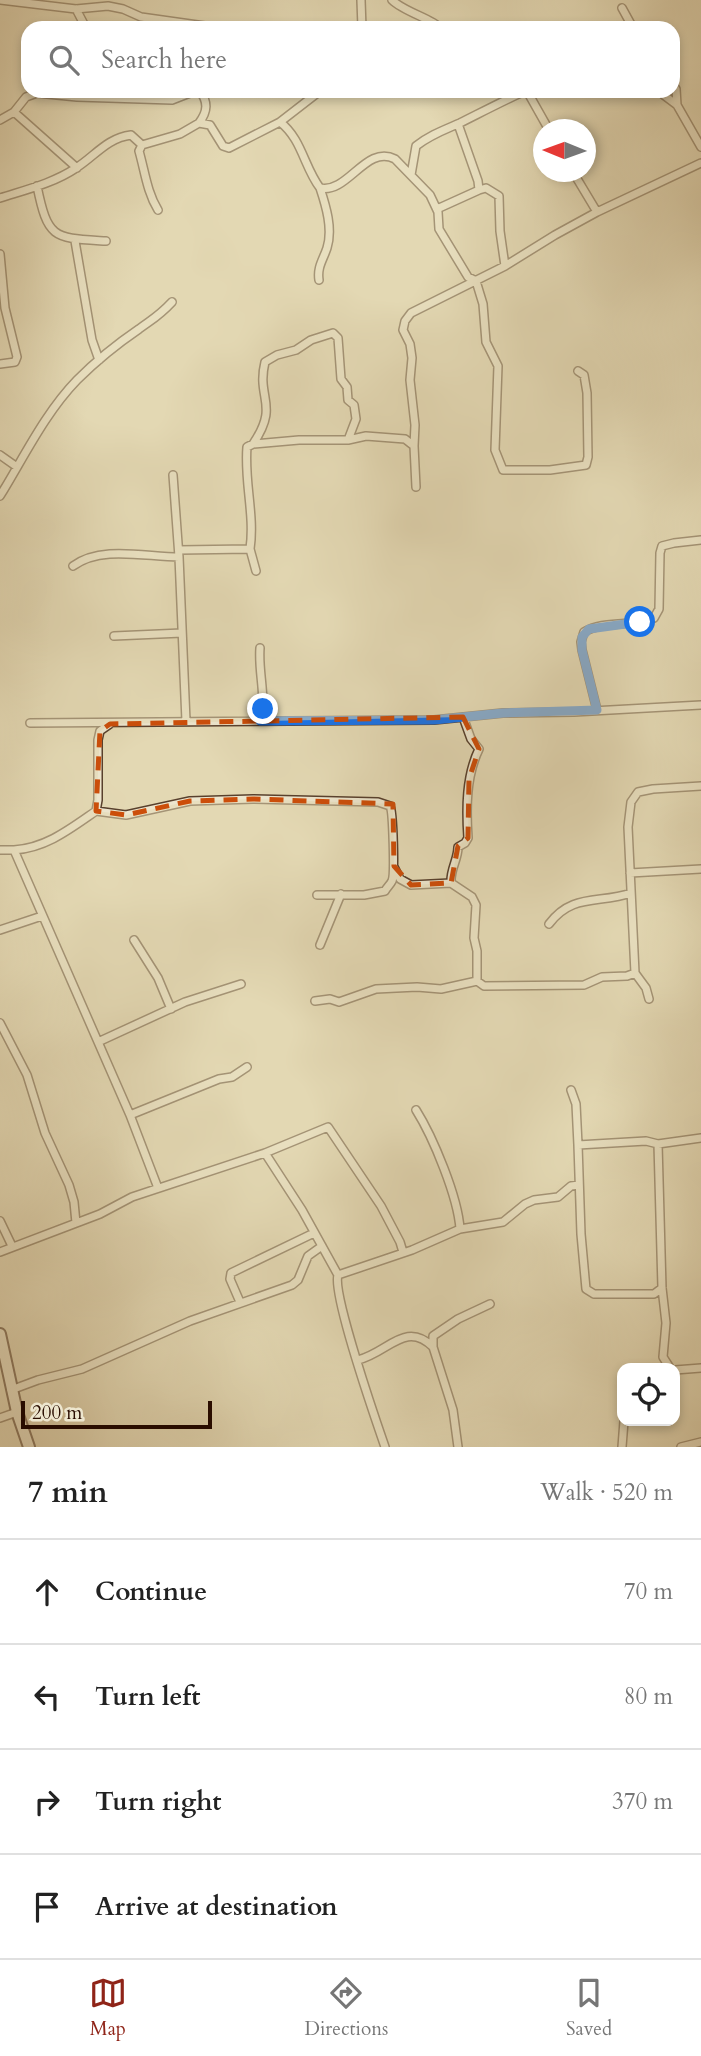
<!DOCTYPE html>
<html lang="en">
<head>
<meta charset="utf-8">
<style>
	body { margin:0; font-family:Cardo,serif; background:#f2f2f2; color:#222 }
	.controls { position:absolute; right:21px; bottom:21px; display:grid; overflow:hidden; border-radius:14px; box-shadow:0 4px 10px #0003 }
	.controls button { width:63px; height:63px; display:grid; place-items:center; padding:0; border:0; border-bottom:2px solid #e0e0e0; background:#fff; color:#222; font:35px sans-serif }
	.compass { position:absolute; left:533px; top:119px; width:63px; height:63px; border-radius:50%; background:#fff; box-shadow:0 4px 10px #0003; rotate:271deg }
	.scale { position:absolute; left:21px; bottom:18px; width:191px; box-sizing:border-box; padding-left:7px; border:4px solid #2a0d00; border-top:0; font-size:19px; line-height:24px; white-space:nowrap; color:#2a0d00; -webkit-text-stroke:5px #ede6ce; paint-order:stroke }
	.stop { position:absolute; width:21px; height:21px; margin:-16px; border:5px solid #1a73e8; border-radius:50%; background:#fff }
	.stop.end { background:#1a73e8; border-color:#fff; box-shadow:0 2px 7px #0008 }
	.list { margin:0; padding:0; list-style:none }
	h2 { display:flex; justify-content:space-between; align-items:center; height:91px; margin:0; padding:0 28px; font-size:30px }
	h2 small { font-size:23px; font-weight:400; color:#767676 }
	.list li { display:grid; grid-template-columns:46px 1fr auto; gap:21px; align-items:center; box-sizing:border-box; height:105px; padding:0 28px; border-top:2px solid #e0e0e0 }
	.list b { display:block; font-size:26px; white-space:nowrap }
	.list em { font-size:23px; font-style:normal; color:#767676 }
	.icon { flex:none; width:38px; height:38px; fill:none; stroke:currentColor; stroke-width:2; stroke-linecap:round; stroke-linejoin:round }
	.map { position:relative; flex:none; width:701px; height:1447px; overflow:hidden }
	.search { position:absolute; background:#fff; box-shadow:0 4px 10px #0003; left:21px; right:21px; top:21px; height:77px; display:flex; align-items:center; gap:18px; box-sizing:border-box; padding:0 24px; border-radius:21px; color:#767676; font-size:26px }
	.sheet { height:511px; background:#fff }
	nav { display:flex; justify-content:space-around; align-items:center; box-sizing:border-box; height:98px; border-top:2px solid #e0e0e0; background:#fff; font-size:19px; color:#767676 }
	nav a { display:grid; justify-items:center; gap:4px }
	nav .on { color:#8f2418 }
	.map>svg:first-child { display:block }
</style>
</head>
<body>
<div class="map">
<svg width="701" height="1447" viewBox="0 0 701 1447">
	<rect width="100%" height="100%" fill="#e3d8b3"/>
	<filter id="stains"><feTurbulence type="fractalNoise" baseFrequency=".00286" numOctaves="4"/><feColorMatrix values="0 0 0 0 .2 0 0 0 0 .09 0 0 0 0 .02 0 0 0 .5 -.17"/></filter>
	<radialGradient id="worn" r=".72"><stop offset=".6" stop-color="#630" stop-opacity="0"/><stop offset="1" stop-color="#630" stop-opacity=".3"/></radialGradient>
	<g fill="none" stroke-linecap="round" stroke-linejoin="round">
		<defs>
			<path id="street" d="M0 0 76 9 108 6 123 9 141 17 219 28
				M361 0 362 28
				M392 0C404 12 433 19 440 28
				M622 8 633 28
				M76 9 86 28
				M673 85 676 89 677 105
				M527 91 549 130
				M661 93 677 105 701 147
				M14 112 26 97 37 93 77 97 172 100 195 91
				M0 120 14 112 77 168
				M280 122C302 139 304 167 320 188 348 194 366 144 395 159L430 195 438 212 439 229 468 277 476 281 483 304 486 342 498 366 495 450 503 470H550L586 465 588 457 587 393 584 375 578 371
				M199 123C208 111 208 102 200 91
				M458 124 478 181 479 190 486 188 499 196 500 231 505 266
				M573 172 597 212
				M411 175 416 146C430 135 444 130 460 123 482 112 503 101 525 91
				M37 186C48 240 54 238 106 241
				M0 198C25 190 54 183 76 168 95 156 107 138 131 135L142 145
				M437 209 479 190
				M158 210C147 192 145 172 139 151L142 145 180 134 199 123 210 125 223 146 229 148 280 122 320 91
				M75 241 92 340 99 360
				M0 254 5 308 17 357 15 362 0 364
				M319 280C317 267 323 260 327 248 333 229 326 206 320 188
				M253 444C280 404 256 399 265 362L277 355 296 350 311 340 333 333 338 338 341 379 347 387 348 400 354 405 356 419 348 440
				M414 446 415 425 410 380 412 358 410 344 403 330 405 321 411 313 505 266 555 235 597 212 701 163
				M0 455 17 467
				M173 475 179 557 186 721
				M0 496C24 457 45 413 77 380 96 361 117 344 139 329 154 318 159 316 172 302
				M250 549 256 571
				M179 550 250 549C255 515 244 482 247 447L253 444 299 440H348L366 436 405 439 414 446 416 487
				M73 566C101 545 146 557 179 557
				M114 636 182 633
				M597 710 582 650 581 642 584 632C604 620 632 627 654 618L659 609 660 553 662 546 674 543 701 540
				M260 721C267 697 258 673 260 648
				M30 723 434 720 503 713 574 712 701 705
				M110 724 100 731 98 740V800L96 811C70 829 46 848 14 850L130 1115 158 1188
				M96 811 126 815 190 801 253 799 378 802 390 806C393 811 395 875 392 881 390 885 387 887 385 891L364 895H317
				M0 850H14
				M394 867 400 879 411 885 451 883 472 897 476 905 474 938 477 951V981
				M630 873 701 869
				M451 883C450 869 458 860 458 847L465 843 468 838C466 808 466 776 479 749L471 739 463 717
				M549 924C572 893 599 904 631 893
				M0 930 42 916
				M134 940 158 978 171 1009
				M320 945 341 894
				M649 999 646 988 635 973 628 827 631 802 638 792 653 789 701 786
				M315 1001 330 999 339 1002 376 989 417 987 441 989 477 981 484 986 584 985 602 977 627 976 635 973
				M0 1023 27 1075 45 1133 69 1185 74 1202 76 1223
				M98 1042 185 1002 241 984
				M571 1090 576 1104 578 1145 646 1141 658 1144
				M416 1110C433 1137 458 1197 460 1229
				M130 1115 219 1079 232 1077 247 1067
				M578 1145 581 1234 586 1289 594 1294H654L662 1288
				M265 1153 302 1210 338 1275C332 1293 376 1421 385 1447
				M0 1221 12 1246
				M0 1252 100 1214 132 1197 265 1153 328 1127 381 1206 400 1242 403 1252
				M338 1275 412 1250 460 1229 503 1222 525 1204 534 1200 558 1197 571 1186 579 1185
				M240 1302 230 1279 231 1273 314 1233
				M433 1346V1336L458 1319 490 1304
				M358 1360C388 1353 405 1320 433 1347L453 1410 458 1447
				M670 1368 663 1357 666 1323 662 1288 658 1144 701 1138
				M675 1370 701 1368
				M11 1390 38 1380 82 1369 190 1321 292 1285 298 1280 308 1256 322 1246
				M0 1418 17 1412
				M622 1447 624 1421
				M681 1447 701 1442"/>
			<path id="secondary" d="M0 1334 17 1412 29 1447"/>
		</defs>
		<!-- street casing -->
		<use href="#street" stroke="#58402d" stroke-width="10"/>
		<!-- secondary casing -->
		<use href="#secondary" stroke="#2a0d00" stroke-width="14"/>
		<!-- street -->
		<use href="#street" stroke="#ede6ce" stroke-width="7"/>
		<!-- secondary -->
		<use href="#secondary" stroke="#ede6ce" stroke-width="10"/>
	</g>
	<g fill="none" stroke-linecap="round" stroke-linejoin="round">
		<!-- route -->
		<path stroke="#1a73e8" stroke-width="9" d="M263 709 260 721 434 720 503 713 597 710 582 650V637L589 629 640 622"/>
	</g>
	<!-- marked area -->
	<path d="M0 0H701V1447H0ZM463 717 479 749 469 779 468 838 458 846 451 883 411 885 394 866 393 804 253 799 190 801 126 815 96 811 100 731 110 724Z" fill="#e3d8b3" fill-opacity=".55" fill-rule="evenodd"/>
	<path fill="none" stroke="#cc4e0a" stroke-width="5" stroke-dasharray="14 9" stroke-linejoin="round" d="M463 717 479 749 469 779 468 838 458 846 451 883 411 885 394 866 393 804 253 799 190 801 126 815 96 811 100 731 110 724Z"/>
	<rect width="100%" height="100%" filter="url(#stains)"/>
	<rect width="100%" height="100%" fill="url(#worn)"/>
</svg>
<div class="controls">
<button><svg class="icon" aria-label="locate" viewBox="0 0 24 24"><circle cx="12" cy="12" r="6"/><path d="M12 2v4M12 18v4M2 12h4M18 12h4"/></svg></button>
</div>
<svg class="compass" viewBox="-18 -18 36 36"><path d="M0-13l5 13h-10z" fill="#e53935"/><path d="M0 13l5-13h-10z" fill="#767676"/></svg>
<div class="scale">200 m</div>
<div class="stop" style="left:640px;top:622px"></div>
<div class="stop end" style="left:263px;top:709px"></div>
<div class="search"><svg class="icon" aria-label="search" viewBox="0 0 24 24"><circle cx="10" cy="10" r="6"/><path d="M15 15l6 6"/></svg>Search here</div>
</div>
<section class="sheet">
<h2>7 min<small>Walk · 520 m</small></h2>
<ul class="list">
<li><svg class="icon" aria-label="ahead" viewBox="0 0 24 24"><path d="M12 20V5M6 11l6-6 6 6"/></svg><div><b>Continue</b></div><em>70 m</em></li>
<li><svg class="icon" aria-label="left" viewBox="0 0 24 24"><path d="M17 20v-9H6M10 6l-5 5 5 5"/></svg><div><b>Turn left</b></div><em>80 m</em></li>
<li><svg class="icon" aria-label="right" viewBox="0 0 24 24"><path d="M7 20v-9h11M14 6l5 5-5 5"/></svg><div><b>Turn right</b></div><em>370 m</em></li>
<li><svg class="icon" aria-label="arrive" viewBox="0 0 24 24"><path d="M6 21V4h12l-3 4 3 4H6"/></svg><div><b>Arrive at destination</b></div></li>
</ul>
</section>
<nav>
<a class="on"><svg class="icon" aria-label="map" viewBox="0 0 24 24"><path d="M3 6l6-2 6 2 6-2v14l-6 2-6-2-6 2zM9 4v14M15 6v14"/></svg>Map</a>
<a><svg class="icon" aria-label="directions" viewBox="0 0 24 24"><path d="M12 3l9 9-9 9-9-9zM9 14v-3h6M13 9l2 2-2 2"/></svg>Directions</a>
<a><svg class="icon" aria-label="saved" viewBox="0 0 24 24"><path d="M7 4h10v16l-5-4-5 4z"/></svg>Saved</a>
</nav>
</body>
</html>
